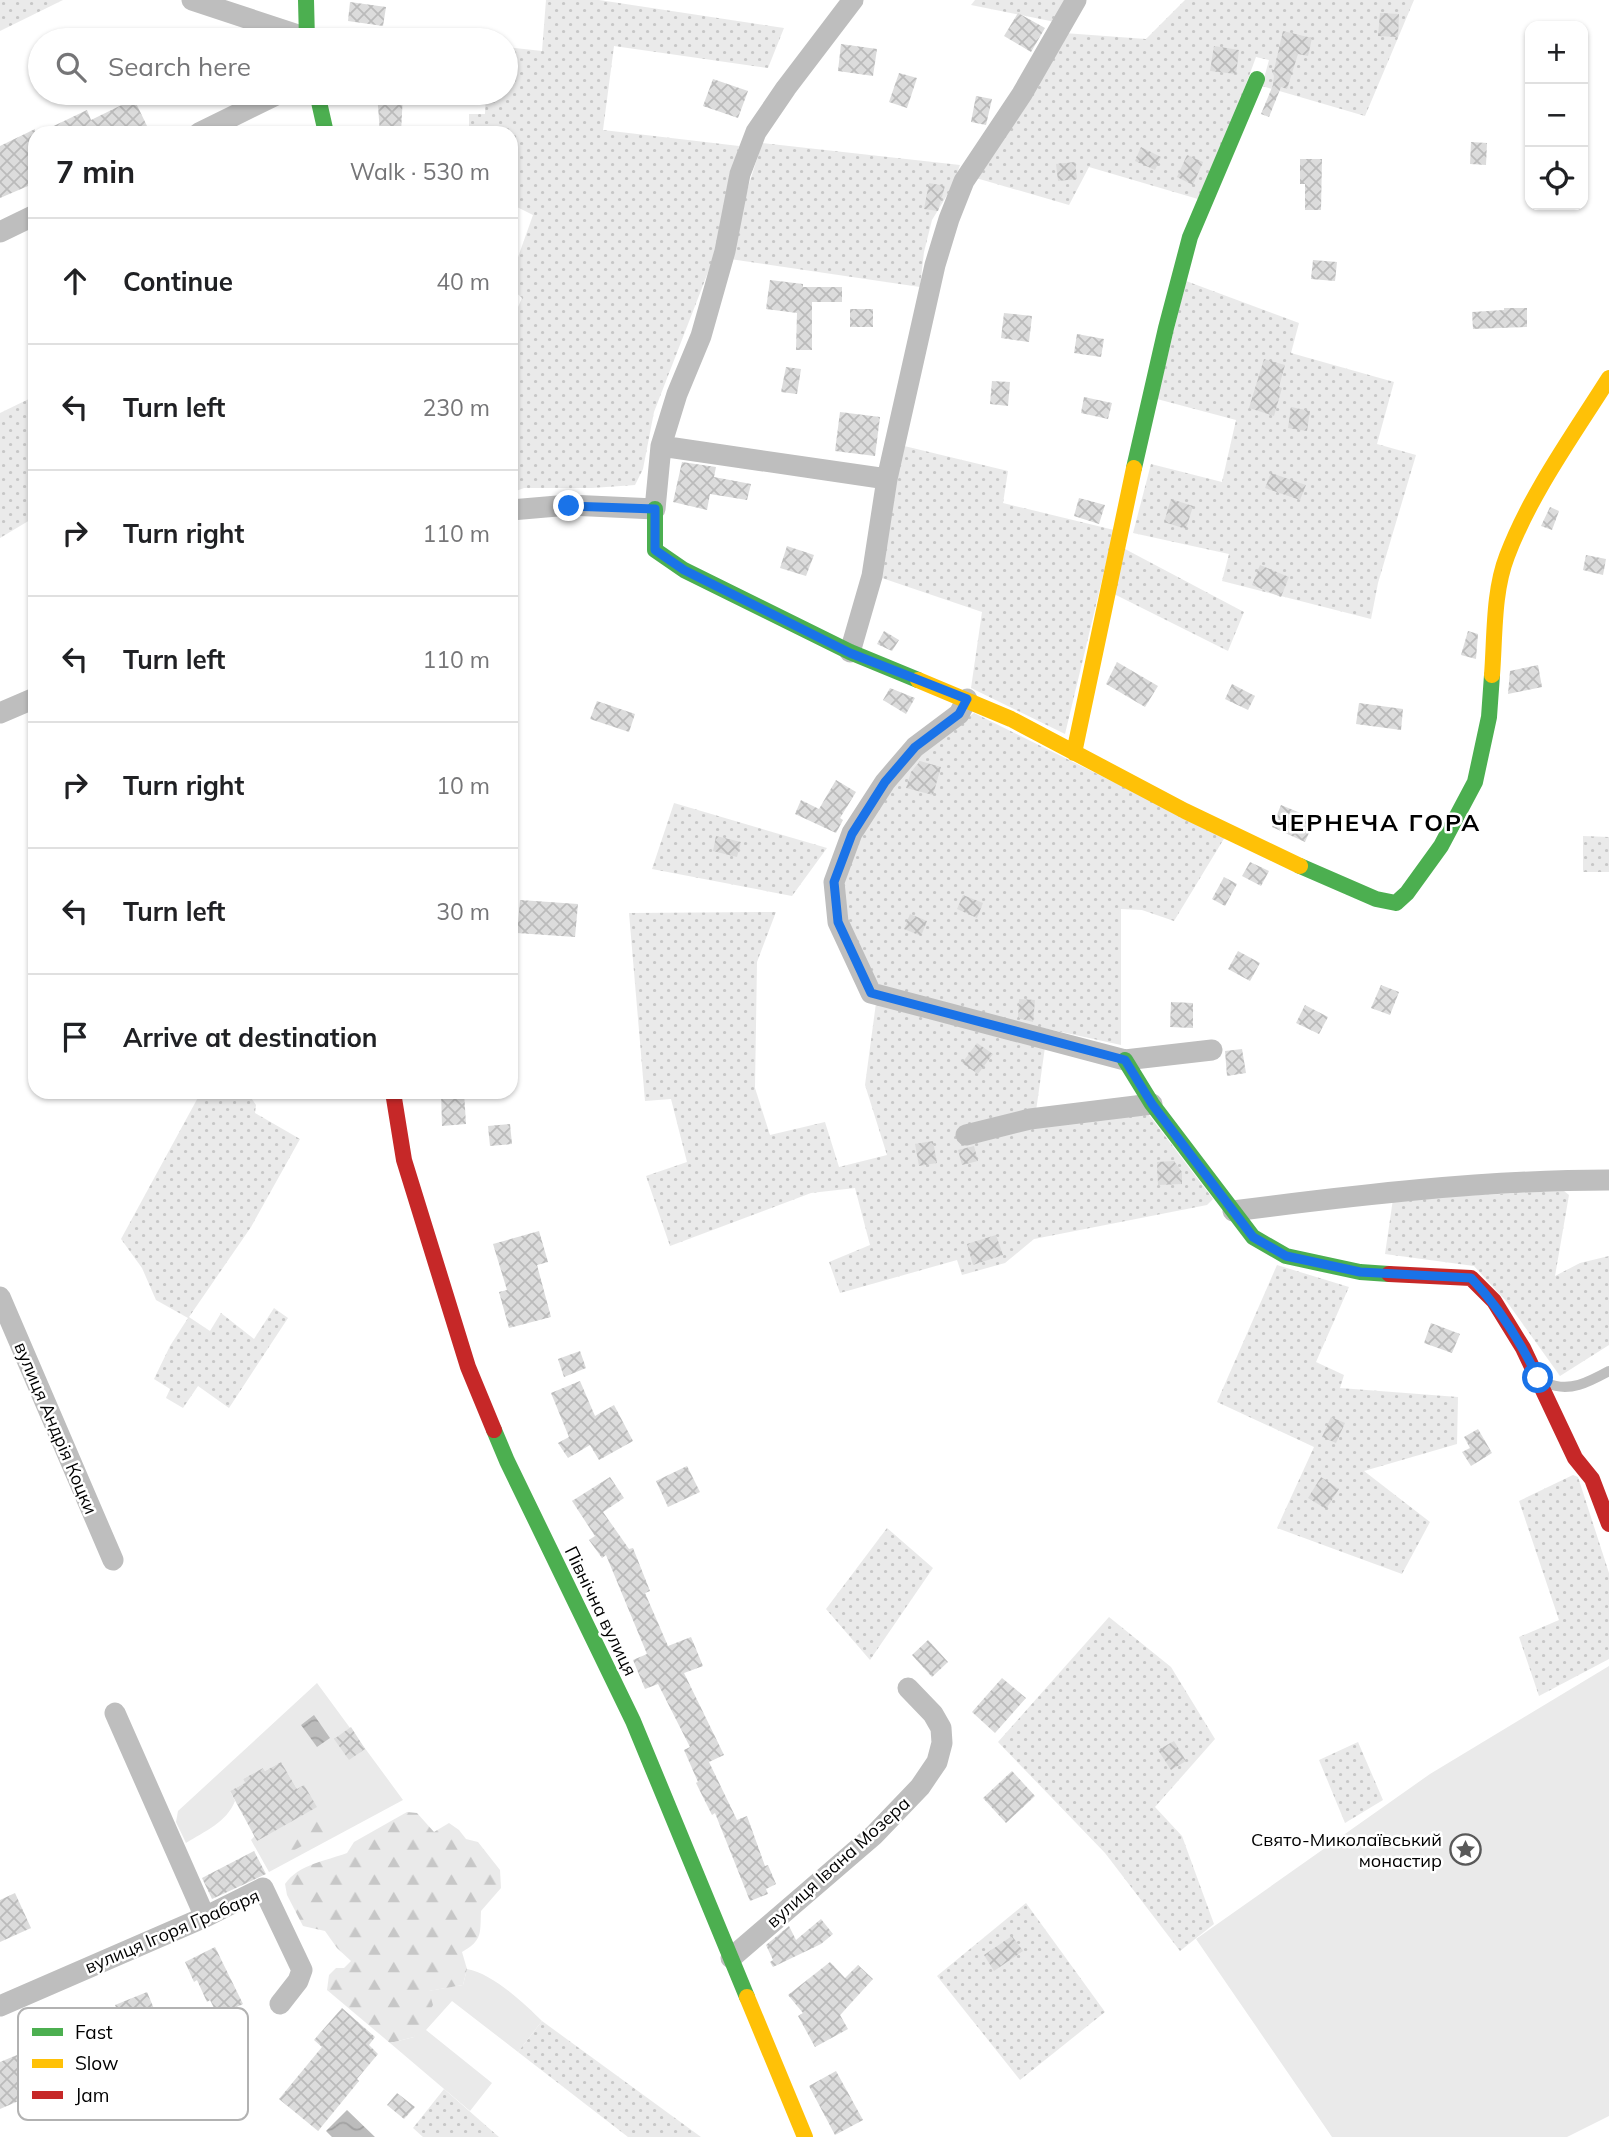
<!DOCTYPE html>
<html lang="en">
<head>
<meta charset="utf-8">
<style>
	body { margin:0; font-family:Mulish,sans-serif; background:#f6f6f6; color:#202124 }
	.controls { position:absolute; right:21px; top:21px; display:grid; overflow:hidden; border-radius:14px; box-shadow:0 2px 5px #0004 }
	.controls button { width:63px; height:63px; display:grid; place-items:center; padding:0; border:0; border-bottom:2px solid #e0e0e0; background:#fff; color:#202124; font:35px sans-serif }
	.stop { position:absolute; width:21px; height:21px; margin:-16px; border:5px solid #1a73e8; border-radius:50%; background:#fff }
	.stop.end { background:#1a73e8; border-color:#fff; box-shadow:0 2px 7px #0008 }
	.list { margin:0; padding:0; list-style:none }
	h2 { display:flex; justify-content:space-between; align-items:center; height:91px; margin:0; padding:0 28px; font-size:30px }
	h2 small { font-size:23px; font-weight:400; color:#757577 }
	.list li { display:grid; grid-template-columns:46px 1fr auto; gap:21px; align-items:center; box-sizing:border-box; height:126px; padding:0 28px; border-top:2px solid #e0e0e0 }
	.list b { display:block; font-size:26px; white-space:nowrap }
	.list em { font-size:23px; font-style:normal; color:#757577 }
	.icon { flex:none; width:38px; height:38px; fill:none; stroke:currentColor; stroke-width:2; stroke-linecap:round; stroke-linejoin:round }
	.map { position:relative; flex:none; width:1609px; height:2137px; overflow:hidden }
	.search { position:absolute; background:#fff; box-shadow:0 2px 5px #0004; left:28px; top:28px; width:490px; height:77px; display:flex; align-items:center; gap:18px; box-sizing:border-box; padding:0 24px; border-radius:38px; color:#757577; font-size:26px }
	.panel { position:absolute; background:#fff; box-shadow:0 2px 5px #0004; left:28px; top:126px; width:490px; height:973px; border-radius:21px }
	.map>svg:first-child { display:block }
</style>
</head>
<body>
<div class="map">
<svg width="1609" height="2137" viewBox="0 0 1609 2137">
	<defs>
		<pattern id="forest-firs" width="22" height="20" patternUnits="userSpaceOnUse" patternTransform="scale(1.75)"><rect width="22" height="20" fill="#eaeaea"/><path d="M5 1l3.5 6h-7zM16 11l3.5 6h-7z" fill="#c7c7c7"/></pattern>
		<pattern id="garden-dots" width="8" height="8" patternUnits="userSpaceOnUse" patternTransform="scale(1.75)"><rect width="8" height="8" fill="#eaeaea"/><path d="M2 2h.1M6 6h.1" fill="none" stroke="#c7c7c7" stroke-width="1.8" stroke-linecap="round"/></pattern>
		<pattern id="water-waves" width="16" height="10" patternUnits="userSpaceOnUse" patternTransform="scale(1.75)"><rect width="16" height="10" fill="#bcbcbc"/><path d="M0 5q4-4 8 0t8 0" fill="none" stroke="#a0a0a0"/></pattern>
		<pattern id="building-cross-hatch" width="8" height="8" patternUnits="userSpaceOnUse" patternTransform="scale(1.75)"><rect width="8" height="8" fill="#dcdcdc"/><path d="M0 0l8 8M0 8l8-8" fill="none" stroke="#bbb"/></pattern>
	</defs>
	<rect width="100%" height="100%" fill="#fff"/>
	<!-- green -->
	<path fill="#eaeaea" d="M1609 1666V2116L1567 2137H1332L1196 1939 1430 1774Z
		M317 1683 403 1800 269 1872 251 1840 297 1789 281 1762 265 1771 263 1768 243 1779 245 1783 230 1791 235 1801C226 1823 205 1831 186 1843L176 1822 178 1811Z
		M467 1969C492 1973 525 2004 542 2021L518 2052 452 2001 426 2030 492 2083 470 2111 390 2043 414 2037 428 1991 463 1985Z"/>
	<!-- forest -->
	<path fill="url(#forest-firs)" d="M407 1812 417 1813 434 1832 449 1823 459 1830 466 1839 478 1842 500 1870 501 1888 481 1911C480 1933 483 1940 462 1952L467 1969 463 1985 429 1991 433 2005 414 2037 390 2043 327 1990 329 1975 336 1968H344L351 1961 337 1948 325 1931 303 1926 287 1895 285 1884C299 1864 326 1861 347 1853L354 1842Z
		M309 1818H320L328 1821 332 1830 285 1855 279 1850 282 1842Z"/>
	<!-- garden -->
	<path fill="url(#garden-dots)" d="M0 0H63L0 31Z
		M546 0H599L784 28 768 68 614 46 603 130 739 146 712 262 654 412 643 469 635 485 592 488H524L511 493V382L516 367 511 364V323L522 298 511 288V277L533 215 511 204V133H469V114H485L486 93H506V47L542 51Z
		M975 0H1068L1055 22 971 5Z
		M1185 0H1414L1365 116 1262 86 1269 60 1256 57 1231 125 1198 199 1089 167 1069 205 976 178 1064 33 1146 39Z
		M762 143 960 165 952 187 932 220 924 252 920 287 730 259 744 200Z
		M1186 281 1299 323 1291 353 1394 382 1377 444 1416 455 1378 583 1371 619 1222 581 1229 554 1133 533 1151 464 1222 482 1236 420 1157 399Z
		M35 396V517L0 538V413Z
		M900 445 1008 471 1003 503 1114 530 1065 734 971 688 982 612 879 577Z
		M1125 549 1244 612 1228 651 1114 594Z
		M974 713 1225 837 1174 921 1142 910 1121 909V1045L953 1008 876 985 845 921 842 883 858 837 900 772 932 743Z
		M674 803 827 848 792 896 652 869Z
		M1583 836 1609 837V872H1583Z
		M776 912 757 962 755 1088 770 1135 825 1122 839 1167 887 1155 865 1085 876 1003 1045 1047 1036 1111 1026 1124 1146 1111 1213 1199 1207 1205 1034 1239 1005 1263 962 1275 957 1260 840 1293 829 1262 870 1245 855 1188 811 1193 670 1246 646 1176 687 1162 671 1099 645 1101 629 913Z
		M201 1092H247L256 1105 255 1113 300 1139 251 1227 189 1317 210 1331 221 1313 254 1339 274 1308 288 1318 229 1408 198 1386 183 1408 166 1398 170 1389 154 1379 170 1346 188 1318 156 1300 142 1268 121 1239Z
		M1564 1191 1569 1195 1555 1276 1580 1263 1609 1256V1345L1560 1376 1507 1302 1474 1266 1385 1254 1393 1199Z
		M1277 1265 1349 1287 1316 1362 1344 1375 1340 1388 1458 1397 1457 1444 1364 1471 1430 1522 1402 1574 1277 1528 1314 1447 1217 1402Z
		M1573 1475 1578 1477 1609 1573V1659L1539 1696 1519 1637 1559 1620 1519 1501Z
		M887 1528 933 1568 870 1660 826 1609Z
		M1109 1617 1171 1667 1215 1739 1155 1807 1182 1836 1214 1924 1180 1951 1105 1853 998 1742Z
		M1358 1742 1383 1800 1345 1823 1319 1760Z
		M1026 1903 1105 2012 1020 2080 937 1976Z
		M542 2021 701 2137H628L518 2052Z
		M444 2089 499 2137H423L413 2128Z"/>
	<!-- water -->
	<path fill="url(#water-waves)" d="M314 1715 330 1738 317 1747 301 1725Z
		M347 2110 375 2137H332L326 2131Z"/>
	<!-- building -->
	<path fill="url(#building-cross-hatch)" d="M350 2 386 7 383 26 348 21Z
		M1018 13 1045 28 1031 52 1004 36Z
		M1380 13 1399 14 1398 37 1378 36Z
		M1283 31 1312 38 1308 56 1298 54 1287 89 1281 87 1269 117 1261 114 1273 85 1274 76 1271 69 1274 70Z
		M841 44 877 49 873 76 838 71Z
		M1214 46 1239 50 1236 74 1210 71Z
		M899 73 917 78 907 108 889 102Z
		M713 79 748 91 738 118 703 106Z
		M377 93H403L401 133H380Z
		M976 96 992 99 986 125 971 122Z
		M134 99 148 128 137 133H39L87 110 91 120Z
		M35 129V183L0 198V146Z
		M1471 142 1487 143 1486 165 1470 164Z
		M1141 147 1161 157 1155 170 1135 161Z
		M1187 155 1203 162 1193 185 1177 177Z
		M1300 159H1322L1321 210H1305V184H1300Z
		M1075 162 1077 179 1058 181 1056 164Z
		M929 183 945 186 938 211 924 209Z
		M1313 260 1337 262 1335 281 1311 279Z
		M770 280 803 284V287H842V302H812V350H796L797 313 766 309Z
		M1504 308H1527V327L1473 329 1472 312 1504 310Z
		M850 309H873V327H850Z
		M1004 313 1032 316 1029 342 1001 338Z
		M1077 334 1104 339 1101 357 1074 353Z
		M1264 359 1285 365 1279 387 1282 388 1274 416 1249 408Z
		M786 367 801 369 797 394 781 392Z
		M992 381 1010 382 1008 406 990 404Z
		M1084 397 1112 403 1108 419 1081 413Z
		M1291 407 1310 411 1307 431 1288 428Z
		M840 412 880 417 875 456 835 451Z
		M682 462 716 467 714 477 751 484 747 500 710 494 707 510 673 502Z
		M1271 473 1306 485 1300 500 1265 488Z
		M1079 498 1105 505 1099 524 1074 516Z
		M1171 499 1193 506 1186 529 1164 522Z
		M1550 507 1559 511 1552 530 1541 526Z
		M787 546 814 555 806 576 780 568Z
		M1586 555 1606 559 1603 575 1583 570Z
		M1260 565 1289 577 1281 597 1252 585Z
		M884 631 899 640 892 651 877 644Z
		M1468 631 1478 634 1476 659 1461 655Z
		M1117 662 1158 686 1145 707 1106 684Z
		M1538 665 1542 687 1508 694 1510 671Z
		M1232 684 1255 696 1248 710 1225 699Z
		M890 688 915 698 906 714 883 700Z
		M597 701 635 714 629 732 590 719Z
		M1359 703 1403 709 1401 730 1356 724Z
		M920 761 941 767 933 795 906 788 911 772Z
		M836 780 856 792 840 818 843 820 836 833 795 814 801 800 819 809Z
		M1281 805 1315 819 1305 842 1272 827Z
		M716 836 741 842 737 857 713 851Z
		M1250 862 1269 871 1261 886 1242 876Z
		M1224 877 1237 884 1225 906 1212 899Z
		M963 895 983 903 977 918 957 909Z
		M520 900 578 904 575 937 517 933Z
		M910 914 927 921 921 936 904 929Z
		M1238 951 1260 963 1250 981 1228 969Z
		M1381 985 1399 992 1390 1015 1371 1008Z
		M1019 999 1035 1000 1033 1022 1018 1018Z
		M1171 1002 1193 1003V1028L1170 1027Z
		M1305 1005 1328 1017 1319 1034 1296 1023Z
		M977 1043 993 1054 978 1074 962 1063Z
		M1242 1049 1246 1073 1227 1076 1225 1051Z
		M441 1092H464L466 1124 442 1126Z
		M510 1124 512 1144 490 1146 488 1126Z
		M933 1141 937 1163 919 1166 915 1144Z
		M974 1146 978 1161 962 1165 958 1150Z
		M1174 1161 1182 1172V1184L1158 1185 1157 1162Z
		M539 1231 548 1262 537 1265 551 1317 509 1328 499 1292 507 1290 493 1244Z
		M996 1235 1003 1255 973 1265 967 1244Z
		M1431 1323 1460 1334 1452 1353 1424 1343Z
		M580 1351 586 1368 564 1377 558 1359Z
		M580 1381 595 1416 614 1405 633 1441 599 1460 590 1445 568 1458 558 1443 569 1437 551 1393Z
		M1331 1417 1345 1423 1336 1443 1322 1437Z
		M1478 1429 1492 1453 1471 1466 1462 1452 1470 1448 1464 1437Z
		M687 1466 700 1492 668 1507 656 1481Z
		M610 1477 624 1498 603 1512 629 1549 633 1548 650 1591 645 1593 668 1646 691 1637 703 1666 684 1673 724 1755 709 1762 737 1820 747 1816 765 1866 768 1865 776 1884 766 1889 768 1894 750 1901 715 1813 712 1815 696 1783 698 1782 684 1750 690 1747 658 1684 645 1689 633 1660 647 1654 606 1555 602 1558 589 1540 595 1536 572 1501Z
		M1321 1477 1339 1489 1326 1509 1308 1498Z
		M928 1640 948 1662 932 1677 912 1655Z
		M1002 1678 1026 1698 995 1733 972 1712Z
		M351 1727 365 1749 349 1760 334 1739Z
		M1174 1741 1186 1761 1171 1770 1158 1750Z
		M281 1762 297 1789 304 1785 317 1807 257 1841 230 1791 245 1783 243 1779 263 1768 265 1771Z
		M1012 1771 1035 1796 1006 1823 983 1798Z
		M254 1851 266 1874 212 1899 202 1878Z
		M15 1893 31 1928 0 1942V1900Z
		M821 1919 833 1934 821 1944 773 1967 770 1962 773 1960 766 1945 789 1926 796 1940Z
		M1012 1936 1023 1951 994 1971 984 1955Z
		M215 1947 243 2004 218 2016 210 2000 207 2002 197 1980 194 1982 185 1962Z
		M830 1962 845 1978 858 1965 873 1979 840 2015 848 2029 815 2047 798 2016 803 2013 788 1995Z
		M147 1992 165 2035 116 2056 123 2072 95 2084 72 2032 118 2012 115 2005Z
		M342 2008 375 2037 369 2045 378 2054 357 2079 359 2081 318 2131 279 2099 322 2047 314 2040Z
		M44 2044 60 2083 0 2109V2062Z
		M836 2071 863 2120 835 2135 809 2086Z
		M397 2093 415 2107 404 2119 387 2105Z"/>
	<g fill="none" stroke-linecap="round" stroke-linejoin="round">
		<!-- lane -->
		<path stroke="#bebebe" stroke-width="10" d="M1547 1383C1569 1393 1589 1382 1609 1371"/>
		<!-- street -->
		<path stroke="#bebebe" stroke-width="21" d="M192 0 307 38
			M199 133 280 93
			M0 232 35 215
			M661 446 887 479
			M511 510 569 505 655 509 661 446 677 394 701 336 725 251 740 174 756 132 786 88 853 0
			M850 652 872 576 887 479 935 265 949 219 964 181 1022 94 1076 0
			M967 699 959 714 915 747 885 782 852 833 834 882 838 922 871 993 1125 1060 1212 1050
			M0 713 35 698
			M966 1135 1030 1119 1152 1104
			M1233 1211C1357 1195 1484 1180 1609 1180
			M0 1297 113 1560
			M115 1713 205 1917
			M731 1958 874 1835 920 1787 937 1762 942 1743 941 1728 933 1714 908 1688
			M0 2006 205 1917 263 1888 302 1970 298 1981 280 2004"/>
		<!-- fast -->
		<path stroke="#4caf50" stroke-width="16" d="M306 0 307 40
			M317 93 326 133
			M1134 468 1166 328 1190 237 1257 79
			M655 509V550L684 570 850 652 918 680
			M1300 866 1376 899 1396 903 1407 893 1441 846 1475 782 1489 717 1492 675
			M1125 1060 1152 1104 1253 1237 1286 1256 1360 1272 1389 1274
			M494 1430 507 1461 633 1721 747 1997"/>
		<!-- slow -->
		<path stroke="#ffc107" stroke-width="16" d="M1492 675C1495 637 1493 592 1507 556 1531 493 1573 435 1609 378
			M918 680 1011 719 1185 811 1300 866
			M1074 753 1134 468
			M747 1997 805 2137"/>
		<!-- jam -->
		<path stroke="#c62828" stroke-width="16" d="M393 1092 404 1160 468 1367 494 1430
			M1389 1274 1471 1278 1494 1301 1523 1348 1575 1458 1592 1479 1609 1524"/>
	</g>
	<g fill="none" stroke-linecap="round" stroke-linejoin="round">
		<!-- route -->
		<path stroke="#1a73e8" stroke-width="9" d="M569 506 655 509V550L684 570 850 653 967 699 959 714 915 747 885 782 852 834 834 882 838 922 871 993 1125 1060 1152 1104 1253 1237 1286 1256 1360 1272 1471 1278C1500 1308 1520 1341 1538 1378"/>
	</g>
	<!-- icons -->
	<defs>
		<symbol id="sight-ring" viewBox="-11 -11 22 22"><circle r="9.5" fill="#fff" stroke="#595959" stroke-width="1.5"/><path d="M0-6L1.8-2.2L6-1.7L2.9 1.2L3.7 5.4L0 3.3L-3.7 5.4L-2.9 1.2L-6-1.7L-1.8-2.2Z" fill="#595959"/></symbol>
	</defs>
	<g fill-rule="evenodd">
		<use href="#sight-ring" x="1448" y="1832" width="35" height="35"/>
	</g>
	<g text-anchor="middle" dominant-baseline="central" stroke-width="5" stroke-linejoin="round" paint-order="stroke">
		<!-- street labels -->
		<g font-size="18" fill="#000" stroke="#fff">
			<text transform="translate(56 1428) rotate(67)">вулиця Андрія Коцки</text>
			<text transform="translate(601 1611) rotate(64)">Північна вулиця</text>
			<text transform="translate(838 1862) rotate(-42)">вулиця Івана Мозера</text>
			<text transform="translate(172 1931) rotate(-23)">вулиця Ігоря Грабаря</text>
		</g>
		<!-- poi labels -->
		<g font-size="18" fill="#000" stroke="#fff" text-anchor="end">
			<text x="1442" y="1839">Свято-Миколаївський<tspan x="1442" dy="21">монастир</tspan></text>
		</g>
		<!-- district labels -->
		<g font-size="24" font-weight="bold" letter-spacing="2" fill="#000" stroke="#fff">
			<text x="1376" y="822">ЧЕРНЕЧА ГОРА</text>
		</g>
	</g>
	<!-- legend -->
	<rect x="18" y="2008" width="230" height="112" rx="10" fill="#fff" stroke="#b2b2b2" stroke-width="2"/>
	<rect x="32" y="2028" width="31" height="8" fill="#4caf50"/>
	<rect x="32" y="2059" width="31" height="9" fill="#ffc107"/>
	<rect x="32" y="2091" width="31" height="8" fill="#c62828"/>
	<g font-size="19" fill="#000">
		<text x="75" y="2039">Fast</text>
		<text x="75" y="2070">Slow</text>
		<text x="75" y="2102">Jam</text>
	</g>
</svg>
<div class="controls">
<button>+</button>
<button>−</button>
<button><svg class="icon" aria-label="locate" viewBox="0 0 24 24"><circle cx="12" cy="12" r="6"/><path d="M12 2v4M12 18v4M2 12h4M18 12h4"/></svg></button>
</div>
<div class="stop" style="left:1538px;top:1378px"></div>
<div class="stop end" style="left:569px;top:506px"></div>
<div class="search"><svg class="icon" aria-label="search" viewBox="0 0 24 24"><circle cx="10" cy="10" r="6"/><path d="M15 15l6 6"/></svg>Search here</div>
<section class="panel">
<h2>7 min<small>Walk · 530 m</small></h2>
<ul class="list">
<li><svg class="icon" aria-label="ahead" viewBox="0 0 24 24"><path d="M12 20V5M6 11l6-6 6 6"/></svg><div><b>Continue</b></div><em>40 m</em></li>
<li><svg class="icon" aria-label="left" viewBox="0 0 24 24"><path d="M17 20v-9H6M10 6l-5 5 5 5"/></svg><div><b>Turn left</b></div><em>230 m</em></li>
<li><svg class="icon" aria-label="right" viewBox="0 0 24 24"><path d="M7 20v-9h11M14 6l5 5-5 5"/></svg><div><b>Turn right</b></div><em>110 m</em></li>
<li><svg class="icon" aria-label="left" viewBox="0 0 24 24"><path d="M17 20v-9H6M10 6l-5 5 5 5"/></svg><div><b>Turn left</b></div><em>110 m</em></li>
<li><svg class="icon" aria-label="right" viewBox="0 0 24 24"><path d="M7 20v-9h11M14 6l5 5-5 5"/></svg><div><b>Turn right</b></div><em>10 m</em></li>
<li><svg class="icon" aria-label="left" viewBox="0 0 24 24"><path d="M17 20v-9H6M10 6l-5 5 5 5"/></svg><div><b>Turn left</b></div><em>30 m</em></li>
<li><svg class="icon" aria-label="arrive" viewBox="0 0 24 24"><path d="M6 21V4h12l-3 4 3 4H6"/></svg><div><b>Arrive at destination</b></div></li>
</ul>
</section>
</div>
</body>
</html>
